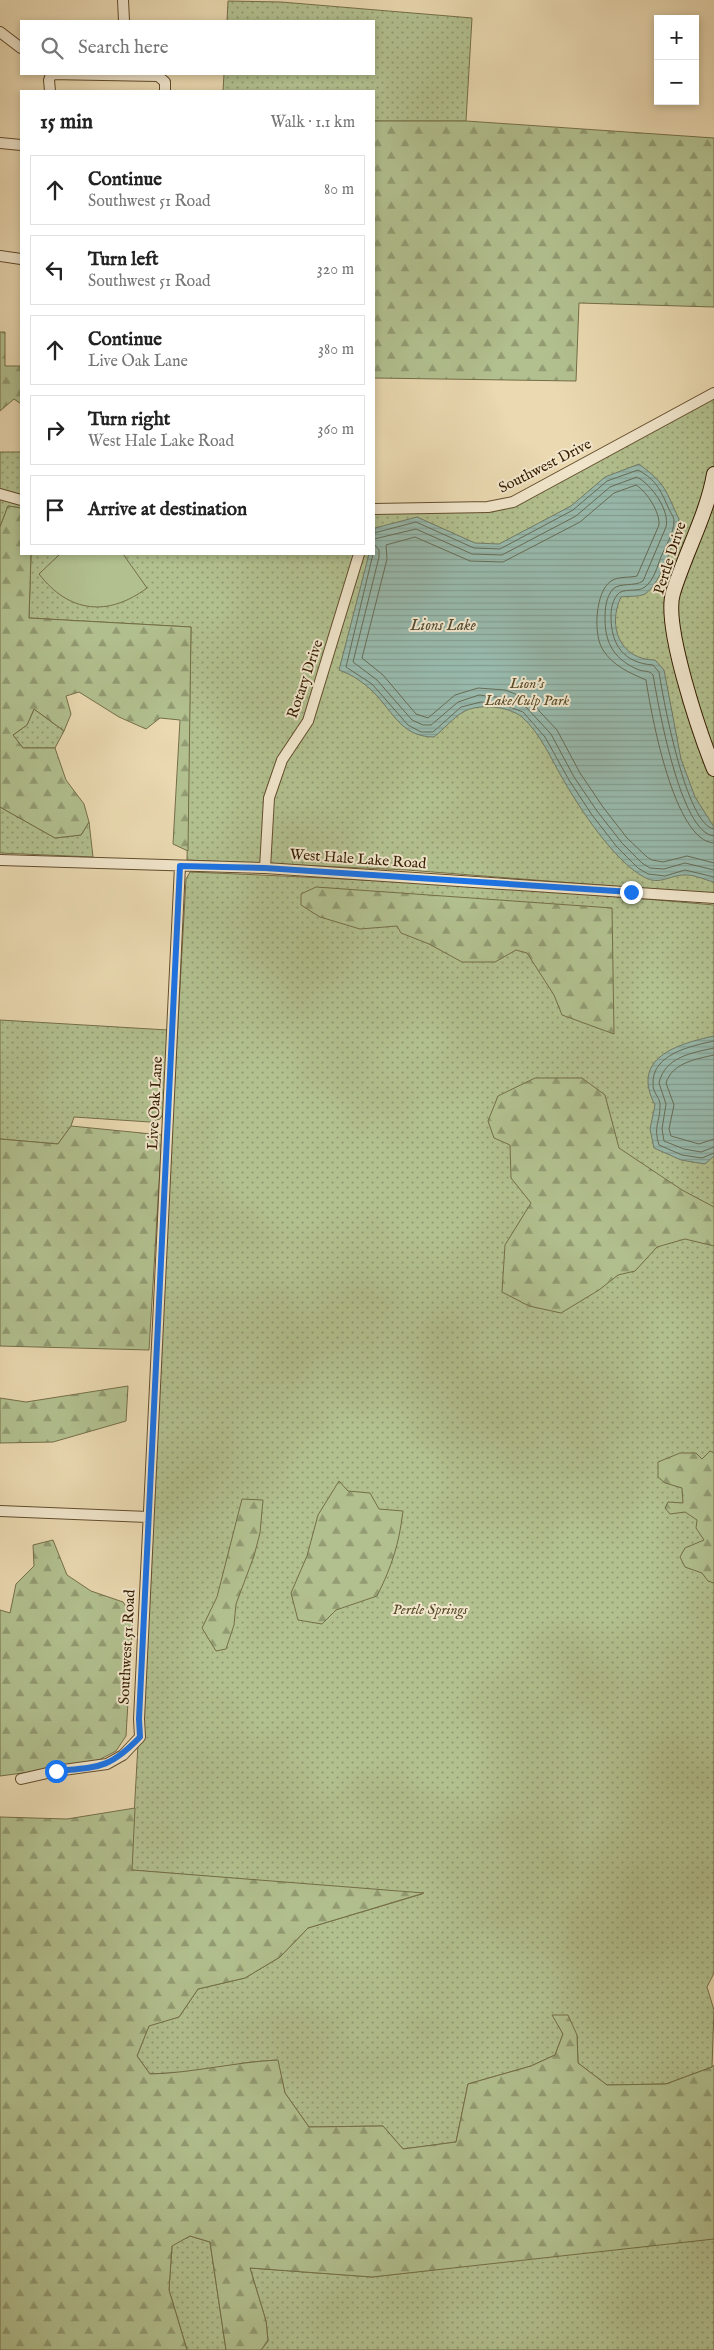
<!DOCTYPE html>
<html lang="en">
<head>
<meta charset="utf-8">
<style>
	body { margin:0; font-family:"IM FELL English",serif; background:#f2f2f2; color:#222 }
	.controls { position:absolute; right:15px; top:15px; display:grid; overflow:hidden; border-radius:0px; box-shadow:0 2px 8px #0003 }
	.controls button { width:45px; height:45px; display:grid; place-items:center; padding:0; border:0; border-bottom:1px solid #e0e0e0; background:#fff; color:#222; font:25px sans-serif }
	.stop { position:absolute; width:15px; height:15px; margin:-11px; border:4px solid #1a73e8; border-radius:50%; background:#fff }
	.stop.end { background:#1a73e8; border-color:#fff; box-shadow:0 1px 5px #0008 }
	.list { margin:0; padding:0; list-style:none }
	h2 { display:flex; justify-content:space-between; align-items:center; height:65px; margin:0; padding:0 20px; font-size:21px }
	h2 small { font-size:16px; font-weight:400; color:#767676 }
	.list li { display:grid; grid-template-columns:32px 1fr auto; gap:15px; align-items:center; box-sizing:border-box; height:70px; margin:0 10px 10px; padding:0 10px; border:1px solid #e0e0e0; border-radius:0px }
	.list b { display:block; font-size:19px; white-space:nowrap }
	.list p { margin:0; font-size:16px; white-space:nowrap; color:#767676 }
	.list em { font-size:16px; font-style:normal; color:#767676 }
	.icon { flex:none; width:28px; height:28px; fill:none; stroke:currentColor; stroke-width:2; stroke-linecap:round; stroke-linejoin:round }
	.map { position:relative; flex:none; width:714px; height:2350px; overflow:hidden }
	.search { position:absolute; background:#fff; box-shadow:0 2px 8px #0003; left:20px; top:20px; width:355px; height:55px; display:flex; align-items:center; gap:12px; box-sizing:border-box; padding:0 18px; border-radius:0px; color:#767676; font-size:19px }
	.panel { position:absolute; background:#fff; box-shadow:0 2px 8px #0003; left:20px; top:90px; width:355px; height:465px; border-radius:0px }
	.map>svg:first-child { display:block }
</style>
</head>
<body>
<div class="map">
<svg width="714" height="2350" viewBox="0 0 714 2350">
	<defs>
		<pattern id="grass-dots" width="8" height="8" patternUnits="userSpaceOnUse" patternTransform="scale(1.25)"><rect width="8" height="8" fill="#b2c08f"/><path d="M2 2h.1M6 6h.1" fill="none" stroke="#929b72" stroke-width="1.8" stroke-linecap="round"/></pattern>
		<pattern id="forest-firs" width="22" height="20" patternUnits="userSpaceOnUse" patternTransform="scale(1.25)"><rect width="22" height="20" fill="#b2c08f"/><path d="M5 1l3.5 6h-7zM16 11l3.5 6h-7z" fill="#929b72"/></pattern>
		<pattern id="water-rules" width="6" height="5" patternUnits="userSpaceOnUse" patternTransform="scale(1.25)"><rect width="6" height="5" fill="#98baad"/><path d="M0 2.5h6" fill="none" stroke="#849f93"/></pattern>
	</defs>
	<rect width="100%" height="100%" fill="#ead9b1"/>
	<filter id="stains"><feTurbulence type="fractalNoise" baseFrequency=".004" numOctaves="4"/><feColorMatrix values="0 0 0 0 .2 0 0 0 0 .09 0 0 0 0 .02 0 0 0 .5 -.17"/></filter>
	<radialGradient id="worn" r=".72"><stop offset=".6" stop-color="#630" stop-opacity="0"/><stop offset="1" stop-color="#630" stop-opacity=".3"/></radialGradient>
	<!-- grass -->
	<path fill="url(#grass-dots)" stroke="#746e48" d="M228 1 281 2 472 18 466 121H374V91H223L224 74H374V21H227Z
		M714 393V894L407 870 187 860 191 627 29 618 31 554H374V509L503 505Z
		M0 452H21V508L8 506 0 527Z
		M34 709 64 731 55 748H23L13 735 27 725Z
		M0 807 55 838 81 835 89 822 93 857 0 853Z
		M190 872C365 879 540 889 714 905V1973L707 1987 714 2010 712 2067 666 2084 607 2085 578 2063 577 2035 553 2015 563 2034 555 2055 531 2066 468 2084 456 2142 403 2149 383 2126 309 2127 285 2093 277 2060 251 2062 193 2072 150 2074 137 2056 149 2025 179 2017 198 1989 245 1978 280 1957 308 1928 422 1894 131 1870 186 879Z
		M0 1020 168 1030 164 1112 160 1119 150 1122 74 1117 71 1126 58 1144 0 1139Z
		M190 2236 210 2242 226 2350H187L169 2290 172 2245Z
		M711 2237 714 2239V2350H261L268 2341 266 2321 250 2268 372 2277Z"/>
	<!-- forest -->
	<path fill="url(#forest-firs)" stroke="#746e48" d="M374 121H466L714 138V307L579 303 576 381 374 378Z
		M0 332H5V366H21V404L14 399 0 411Z
		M8 506 21 508V554H31L29 618 191 627 188 851 173 844 180 720 160 718 146 729 119 717 79 692 66 696 71 714 64 731 34 709 27 725 13 735 23 748H55L66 780 84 804 89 822 81 835 55 838 0 807V527Z
		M316 887 612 908 614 1034 562 1015 554 995 527 953 516 950 495 962H462L429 944 401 933 397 926 360 929 320 917 301 905V894Z
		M535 1078H582L605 1095 619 1148 682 1190 714 1207V1246L685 1239 657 1247 635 1271 618 1275 599 1290 561 1313 529 1306 502 1292 505 1245 531 1203 511 1178 510 1145 494 1138 488 1121 498 1096Z
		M71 1126 162 1135 149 1350 0 1346V1139L58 1144Z
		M128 1386 126 1421 53 1442 0 1443V1398L26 1402Z
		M710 1451 714 1453V1583L708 1581 702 1573 685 1567 680 1557 685 1548 704 1540 696 1528 697 1520 685 1512 670 1514 665 1508 668 1502 683 1503 682 1488 665 1483 658 1477V1462L680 1453H696L702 1459Z
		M339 1481 348 1491 370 1493 379 1509 403 1511C399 1544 392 1566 377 1596L336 1610 322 1624 298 1620 291 1593 307 1556 318 1515Z
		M242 1499 263 1500 260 1533 254 1556 236 1604 234 1625 226 1649 216 1651 202 1628 217 1597Z
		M53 1540 67 1575 91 1591 123 1602 133 1617 126 1736 116 1751 91 1764 0 1776V1610L10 1613 16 1584 34 1566 33 1545Z
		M135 1808 132 1870 424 1893 308 1928 280 1957 245 1978 198 1989 179 2017 149 2026 137 2056 150 2074C193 2073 235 2062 278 2060L285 2093 309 2127 383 2126 403 2149 456 2142 468 2084 531 2066 555 2055 563 2034 552 2015H568L577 2035 578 2063 607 2085 666 2084 712 2067 714 2065V2239L372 2277 250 2268 266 2321 268 2341 261 2350H226L210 2242 190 2236 172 2246 169 2290 187 2350H0V1817L67 1819Z"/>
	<!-- pitch -->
	<path fill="#b2c08f" stroke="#746e48" d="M60 554H123L147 588C108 617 69 613 39 574Z"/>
	<!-- water -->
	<path fill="url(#water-rules)" stroke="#717b68" d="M639 464C667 485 665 490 679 519 676 537 661 584 645 594 639 597 628 596 621 597 607 626 620 660 655 660L664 670 681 759 695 797 714 827V882C705 880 693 874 684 875 670 875 659 886 644 877 615 862 580 809 564 781 551 759 541 734 522 717 508 706 479 703 463 712 453 718 444 729 434 737 399 737 392 708 369 688 360 680 350 674 339 670L369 554H374L375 528 417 517 475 543 499 544 571 506 605 477Z
		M714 1036V1156L705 1164 681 1160 654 1148 650 1129 655 1105C630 1058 677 1044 714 1036Z"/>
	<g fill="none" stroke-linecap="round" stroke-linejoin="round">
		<!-- shore -->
		<path stroke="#676c56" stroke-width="1" d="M374 533 416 522 474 548 500 549 573 510 607 481 638 470C656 480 660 489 668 507 670 512 674 517 674 521 674 533 665 547 661 557 657 567 654 580 645 587 637 593 623 587 617 595 612 602 611 609 611 617 611 645 624 663 653 665L659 672C663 698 686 826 714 829
			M374 539 416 529 472 554 502 555 576 516 610 487 637 477C652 485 670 511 666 527L643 581C634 587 621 582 613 589 606 597 605 608 605 619 605 644 615 660 639 670 645 672 649 670 653 675 658 703 680 834 714 836
			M374 544 379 550V557L353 662 377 680 412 720 423 725H431L458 702 479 695 503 698 526 707 551 734 574 777 597 811 622 843 642 863 650 868 664 869 685 863 714 870
			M373 554 346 667 372 684 408 725 421 732H433L461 707 481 702 502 704 523 712 545 737 569 780 592 815 617 847 638 868 648 874 665 876 685 870 714 877
			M714 843C674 842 651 713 646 680 630 673 613 666 603 650 593 635 595 592 611 581 619 576 629 578 637 576L659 525C660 512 647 492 636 485L614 493 580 522 503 562 470 561 415 537 386 545 387 559 362 658 383 675 416 714 428 718 455 695 478 688 505 690 528 699 557 730 580 773 603 807 627 838 647 857 652 860 663 862 687 856 714 863
			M714 1041C691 1046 651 1054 653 1085 653 1093 661 1099 660 1106 660 1123 653 1126 659 1145L682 1155 702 1158 714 1153
			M714 1048C691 1053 665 1057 659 1083L666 1104 662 1129 664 1141 684 1149 701 1152 714 1147
			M714 1055C696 1059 672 1063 666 1083L674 1105 669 1129 671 1136 699 1144 714 1139"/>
		<defs>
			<path id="street" d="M123 0 124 21
				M0 32 21 48
				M50 74 158 76 165 82V91
				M50 91 49 80 51 75
				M0 143 21 145
				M0 256 21 259
				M0 494 21 500
				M374 509 488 507 513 502 714 393
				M0 860 265 868 714 898
				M265 868 269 798 282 760 308 721 359 554
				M0 1511 148 1517
				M21 1779 56 1771 107 1764 123 1755 140 1737 139 1719C152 1435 166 1151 180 866"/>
			<path id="secondary" d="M714 474C707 515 685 553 673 593 663 626 700 734 714 769"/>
		</defs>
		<!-- street casing -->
		<use href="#street" stroke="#634c2c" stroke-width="12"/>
		<!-- secondary casing -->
		<use href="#secondary" stroke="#361d00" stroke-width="16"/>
		<!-- street -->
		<use href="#street" stroke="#f1e6cc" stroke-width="10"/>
		<!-- secondary -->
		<use href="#secondary" stroke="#f1e6cc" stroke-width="14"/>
	</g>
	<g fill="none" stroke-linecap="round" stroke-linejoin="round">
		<!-- route -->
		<path stroke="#1a73e8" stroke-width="6" d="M56 1771C99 1767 109 1769 140 1737L139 1719C152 1435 166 1151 180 866L265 868 631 892"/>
	</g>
	<g text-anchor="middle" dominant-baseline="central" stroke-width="4" stroke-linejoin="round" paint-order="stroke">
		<!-- street labels -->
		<g font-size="15" fill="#361d00" stroke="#f1e6cc">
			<text transform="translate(545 466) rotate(-27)">Southwest Drive</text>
			<text transform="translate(670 558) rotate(-72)">Pertle Drive</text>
			<text transform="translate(305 679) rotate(-71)">Rotary Drive</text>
			<text transform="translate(358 859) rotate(4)">West Hale Lake Road</text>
			<text transform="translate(155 1103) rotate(-87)">Live Oak Lane</text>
			<text transform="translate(127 1647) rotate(-87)">Southwest 51 Road</text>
		</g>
		<!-- park labels -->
		<g font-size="15" font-style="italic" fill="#5b4e2b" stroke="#f1e6cc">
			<text x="527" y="683">Lion's<tspan x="527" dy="17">Lake/Culp Park</tspan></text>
			<text x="430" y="1609">Pertle Springs</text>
		</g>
		<!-- water labels -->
		<g font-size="16" font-style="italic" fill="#534c34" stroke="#f1e6cc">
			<text x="443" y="626">Lions Lake</text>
		</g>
	</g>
	<rect width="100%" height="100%" filter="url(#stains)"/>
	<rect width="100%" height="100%" fill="url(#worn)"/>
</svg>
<div class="controls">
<button>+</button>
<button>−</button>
</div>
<div class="stop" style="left:56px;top:1771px"></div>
<div class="stop end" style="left:631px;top:892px"></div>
<div class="search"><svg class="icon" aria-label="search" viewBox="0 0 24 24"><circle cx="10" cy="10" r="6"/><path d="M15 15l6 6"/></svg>Search here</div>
<section class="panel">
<h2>15 min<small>Walk · 1.1 km</small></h2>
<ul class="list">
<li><svg class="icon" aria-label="ahead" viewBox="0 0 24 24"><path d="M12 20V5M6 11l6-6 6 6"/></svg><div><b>Continue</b><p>Southwest 51 Road</p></div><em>80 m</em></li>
<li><svg class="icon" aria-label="left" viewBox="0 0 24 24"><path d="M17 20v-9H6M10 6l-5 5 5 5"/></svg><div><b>Turn left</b><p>Southwest 51 Road</p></div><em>320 m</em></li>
<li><svg class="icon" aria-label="ahead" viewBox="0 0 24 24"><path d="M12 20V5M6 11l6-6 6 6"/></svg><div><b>Continue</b><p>Live Oak Lane</p></div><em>380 m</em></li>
<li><svg class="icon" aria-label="right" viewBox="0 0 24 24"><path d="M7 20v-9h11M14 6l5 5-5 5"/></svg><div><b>Turn right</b><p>West Hale Lake Road</p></div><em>360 m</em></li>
<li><svg class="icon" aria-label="arrive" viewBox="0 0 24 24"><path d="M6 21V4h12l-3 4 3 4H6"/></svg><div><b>Arrive at destination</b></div></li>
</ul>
</section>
</div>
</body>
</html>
